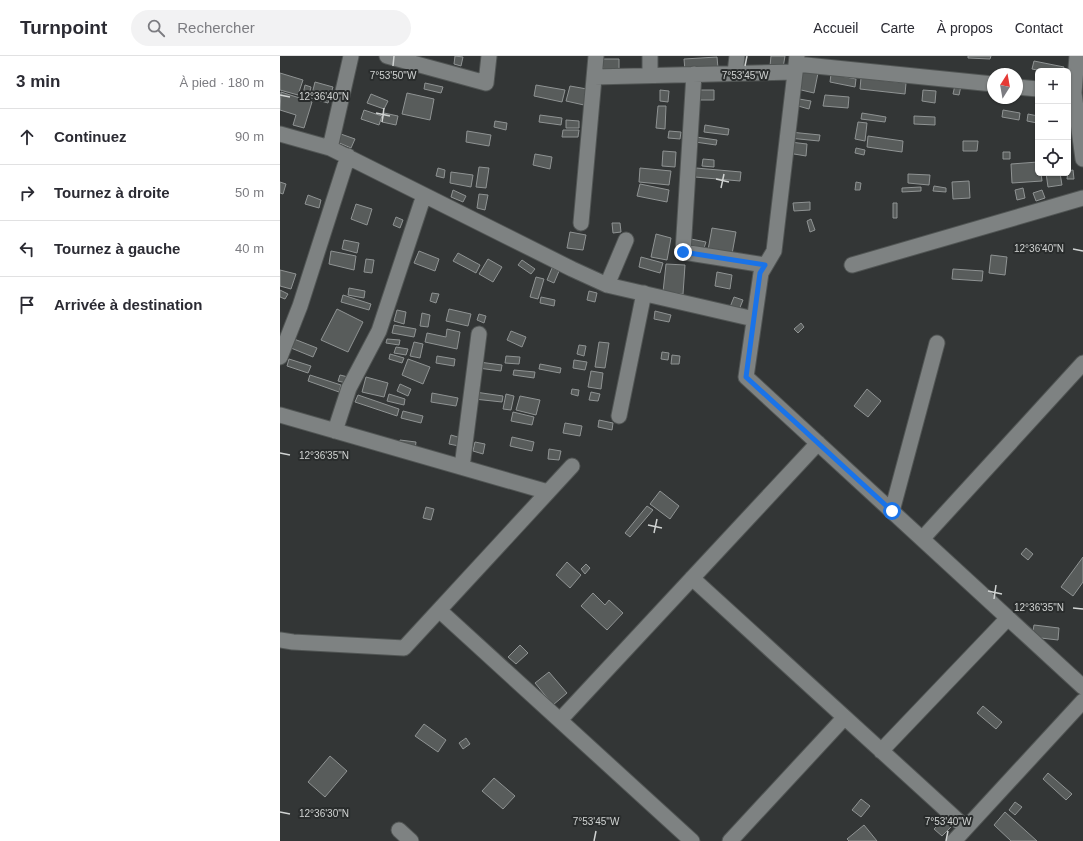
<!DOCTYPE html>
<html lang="fr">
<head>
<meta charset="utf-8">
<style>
	body { margin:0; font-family:Helvetica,sans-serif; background:#f2f2f3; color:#2b2b33 }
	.controls { position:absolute; right:12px; top:12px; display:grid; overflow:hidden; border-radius:6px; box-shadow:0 1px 3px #0004 }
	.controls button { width:36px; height:36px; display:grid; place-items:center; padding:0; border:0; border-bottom:1px solid #e1e1e2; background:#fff; color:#2b2b33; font:20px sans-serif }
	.compass { position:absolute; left:707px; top:12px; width:36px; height:36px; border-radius:50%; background:#fff; box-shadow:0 1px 3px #0004; rotate:11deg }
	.stop { position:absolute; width:12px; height:12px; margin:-9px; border:3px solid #1a73e8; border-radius:50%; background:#fff }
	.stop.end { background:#1a73e8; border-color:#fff; box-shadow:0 1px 4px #0008 }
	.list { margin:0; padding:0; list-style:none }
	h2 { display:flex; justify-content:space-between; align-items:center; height:52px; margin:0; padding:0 16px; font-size:17px }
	h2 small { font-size:13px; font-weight:400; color:#7c7c81 }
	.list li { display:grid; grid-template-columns:26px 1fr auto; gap:12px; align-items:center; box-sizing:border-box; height:56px; padding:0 16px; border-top:1px solid #e1e1e2 }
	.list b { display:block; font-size:15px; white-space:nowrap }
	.list em { font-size:13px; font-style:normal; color:#7c7c81 }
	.icon { flex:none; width:22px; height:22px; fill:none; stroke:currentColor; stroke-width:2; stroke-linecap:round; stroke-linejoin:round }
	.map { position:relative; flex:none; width:803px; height:785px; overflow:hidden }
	header { display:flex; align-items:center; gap:24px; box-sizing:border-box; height:56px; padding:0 20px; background:#fff; border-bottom:1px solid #e1e1e2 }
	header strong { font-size:19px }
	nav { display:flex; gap:22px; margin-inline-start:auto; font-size:14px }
	.search { width:280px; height:36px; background:#f2f2f3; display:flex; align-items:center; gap:10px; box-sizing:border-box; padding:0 14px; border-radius:22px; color:#7c7c81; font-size:15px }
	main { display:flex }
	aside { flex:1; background:#fff }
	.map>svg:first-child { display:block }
</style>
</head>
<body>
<header>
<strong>Turnpoint</strong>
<div class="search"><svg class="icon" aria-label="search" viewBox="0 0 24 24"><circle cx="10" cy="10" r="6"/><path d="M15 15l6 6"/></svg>Rechercher</div>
<nav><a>Accueil</a><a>Carte</a><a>À propos</a><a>Contact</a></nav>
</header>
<main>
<aside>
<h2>3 min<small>À pied · 180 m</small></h2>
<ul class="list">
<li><svg class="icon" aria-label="ahead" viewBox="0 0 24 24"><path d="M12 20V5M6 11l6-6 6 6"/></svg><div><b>Continuez</b></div><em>90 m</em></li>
<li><svg class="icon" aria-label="right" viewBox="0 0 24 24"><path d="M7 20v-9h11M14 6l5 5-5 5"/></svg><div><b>Tournez à droite</b></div><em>50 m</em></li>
<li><svg class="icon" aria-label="left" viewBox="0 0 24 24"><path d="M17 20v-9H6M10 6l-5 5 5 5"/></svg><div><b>Tournez à gauche</b></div><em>40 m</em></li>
<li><svg class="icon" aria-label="arrive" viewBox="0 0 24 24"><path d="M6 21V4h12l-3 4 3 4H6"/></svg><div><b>Arrivée à destination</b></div></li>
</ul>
</aside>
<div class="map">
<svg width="803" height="785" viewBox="0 0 803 785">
	<rect width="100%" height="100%" fill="#333636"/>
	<!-- building -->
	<path fill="#585c5b" stroke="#8f9393" d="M175 0 183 1 181 10 174 8Z
		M491 0H505L503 12 490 10Z
		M688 0H711L710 3 688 2Z
		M437 1 438 12 405 15 404 3Z
		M322 3H339V14L323 15Z
		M754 5 784 11 783 15H762L752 13Z
		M521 14 538 17 534 37 517 33Z
		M0 17 23 24 18 39 0 34Z
		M551 18 576 23 575 31 550 26Z
		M581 22 626 27 625 38 580 33Z
		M35 26 53 31 48 47 31 42Z
		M145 27 163 31 161 37 144 33Z
		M25 29 31 31 29 40 23 38Z
		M256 29 285 34 282 46 254 40Z
		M675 29 681 30 679 39 673 38Z
		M290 30 307 33 304 49 286 45Z
		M380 34 389 35 388 46 380 45Z
		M418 34H434V44H418Z
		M643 34 656 35 655 47 642 45Z
		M1 36 32 46 24 72 13 69 16 59 0 54Z
		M127 37 154 43 150 64 122 58Z
		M91 38 108 45 104 53 87 47Z
		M545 39 569 41 568 52 543 50Z
		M519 43 531 45 529 53 518 50Z
		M378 50H386L385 73 376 72Z
		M84 54 102 60 99 69 81 63Z
		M723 54 740 57 739 64 722 61Z
		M104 57 118 60 116 69 102 66Z
		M582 57 606 61 605 66 581 63Z
		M748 58 758 60 757 67 747 65Z
		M260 59 282 62 281 69 259 66Z
		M634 60 655 61V69L634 68Z
		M286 64 299 65V72H286Z
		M215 65 227 67 226 74 214 71Z
		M578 66 587 67 585 85 575 83Z
		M425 69 449 73 448 79 424 76Z
		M283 74H299L298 81H282Z
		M187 75 211 79 209 90 186 86Z
		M389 75 401 76 400 83 388 82Z
		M510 76 540 79 539 85 509 82Z
		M58 77 75 83 71 92 55 85Z
		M588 80 623 85 622 96 587 91Z
		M416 81 437 84 436 89 415 86Z
		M683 85H698L697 95H683Z
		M510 86 527 88 526 100 508 97Z
		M576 92 585 94 584 99 575 97Z
		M383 95 396 96 395 111 382 110Z
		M723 96H730V103H723Z
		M255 98 272 101 270 113 253 109Z
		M423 103 434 104V111L422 110Z
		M758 106V117H761L762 125 732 127 731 108Z
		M199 111 209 112 206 132 196 131Z
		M158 112 165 114 164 122 156 120Z
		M360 112 391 115 389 129 359 126Z
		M416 112 461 116 460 125 415 121Z
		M793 114 794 123H787L788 115Z
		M171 116 193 119 191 131 170 127Z
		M766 117H780L782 129 768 131Z
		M628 118 650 119 649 129 628 127Z
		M689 125 690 142 673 143 672 126Z
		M0 126 6 128 3 138 0 137Z
		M576 126 581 127 580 134H575Z
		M360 128 389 134 387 146 357 140Z
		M654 130 666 132V136L653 135Z
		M641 131V135L622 136V132Z
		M743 132 745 142 737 144 735 134Z
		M173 134 186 140 183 146 171 141Z
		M762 134 765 142 756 145 753 137Z
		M199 138 208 139 205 154 197 152Z
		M28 139 41 144 39 152 25 148Z
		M530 146V154L514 155 513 147Z
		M613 147H617V162H613Z
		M76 148 92 153 87 169 71 163Z
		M116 161 123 164 120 172 113 169Z
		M531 163 535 174 530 176 527 165Z
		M332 167H340L341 176 333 177Z
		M432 172 456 176 452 198 428 194Z
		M290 176 306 179 303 194 287 192Z
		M376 178 391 182 387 204 371 201Z
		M411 183 426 186 424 192 409 189Z
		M64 184 79 187 77 197 62 193Z
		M51 195 76 200 74 214 49 208Z
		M139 195 159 203 155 215 134 207Z
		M178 197 200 209 196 217 173 205Z
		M711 199 727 201 725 219 709 217Z
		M361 201 383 207 380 217 359 211Z
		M86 203 94 204 92 217 84 216Z
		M208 203 222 211 213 226 199 218Z
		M242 204 255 213 251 218 238 209Z
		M386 208 405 209 403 238 383 236Z
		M272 212 279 215 274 227 267 224Z
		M673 213 703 215 702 225 672 223Z
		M0 214 16 218 11 233 0 230Z
		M437 216 452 219 450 233 435 230Z
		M256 221 264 223 258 243 250 241Z
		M69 232 85 235 84 242 68 239Z
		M0 234 8 238 5 243 0 241Z
		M309 235 317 237 315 246 307 244Z
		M152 237 159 238 156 247 150 245Z
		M63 239 91 248 89 254 61 246Z
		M261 241 275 244 274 250 260 247Z
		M454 241 463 244 459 254 450 251Z
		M57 253 83 266 68 296 41 284Z
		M169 253 191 258 188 270 166 265Z
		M117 254 126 256 124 268 114 265Z
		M375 255 391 259 389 266 374 263Z
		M142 257 150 259 148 271 140 270Z
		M199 258 206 260 204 267 197 264Z
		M521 267 524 271 518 277 514 273Z
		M114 269 136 273 134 281 112 277Z
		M167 273 180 276 177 293 145 286 147 277 166 281Z
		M231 275 246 281 242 291 227 284Z
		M14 283 37 292 33 301 11 292Z
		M107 283 120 284 119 289 106 287Z
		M134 286 143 288 140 302 130 300Z
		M319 286 329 287 325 312 315 311Z
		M299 289 306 290 304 300 297 298Z
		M116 291 128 293 126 299 114 297Z
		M382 296 389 297 388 304 381 303Z
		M110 298 124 302 122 307 109 303Z
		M392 299 400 300 399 308H391Z
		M157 300 175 303 174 310 156 307Z
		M226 300 240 301 239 308 225 307Z
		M9 303 31 310 28 317 7 310Z
		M128 303 150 311 143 328 122 319Z
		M294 304 307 306 305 314 293 312Z
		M199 306 222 309 221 315 198 312Z
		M260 308 281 312 280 317 259 313Z
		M234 314 255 316 254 322 233 319Z
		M311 315 323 317 321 333 308 331Z
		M30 319 61 329 59 336 28 325Z
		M60 319 68 321 66 327 58 325Z
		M86 321 108 327 104 341 82 336Z
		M120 328 131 333 128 340 117 335Z
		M292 333 299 334 298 340 291 338Z
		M587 333 601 345 588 361 574 350Z
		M195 336 223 340 222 346 194 343Z
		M311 336 320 338 318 345 309 344Z
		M152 337 178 342 176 350 151 346Z
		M109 338 125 343 124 349 107 345Z
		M226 338 234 340 231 354 223 353Z
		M78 339 119 353 117 360 75 346Z
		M240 340 260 344 256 359 236 354Z
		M123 355 143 360 141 367 121 362Z
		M233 356 254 361 252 369 231 365Z
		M319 364 333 367 332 374 318 371Z
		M285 367 302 370 300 380 283 377Z
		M171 379 181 382 179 390 169 388Z
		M232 381 254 386 252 395 230 390Z
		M120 384 136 386 135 394 119 391Z
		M195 386 205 388 203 398 193 395Z
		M269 393 281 395 279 404 268 403Z
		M380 435 399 450 390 463 370 448Z
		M367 450 373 454 350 481 345 477Z
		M146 451 154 453 151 464 143 462Z
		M746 492 753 498 748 504 741 498Z
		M803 501V526L793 540 781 531Z
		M287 506 301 519 290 532 276 519Z
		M306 508 310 512 305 518 301 513Z
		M313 537 325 549 329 544 343 557 327 574 301 550Z
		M754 569 779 572 778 584 752 581Z
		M240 589 248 597 236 608 228 601Z
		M269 616 287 637 273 649 255 627Z
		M703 650 722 666 716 673 697 657Z
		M144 668 166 684 158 696 135 680Z
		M186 682 190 688 183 693 179 687Z
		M50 700 67 715 45 741 28 726Z
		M768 717 792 738 786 744 763 723Z
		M214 722 235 740 223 753 202 735Z
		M581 743 590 750 581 761 572 754Z
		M735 746 742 751 735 759 729 754Z
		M725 756 757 785H731L714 769Z
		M664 763 672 770 662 780 654 773Z
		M584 769 597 785H569L567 783Z"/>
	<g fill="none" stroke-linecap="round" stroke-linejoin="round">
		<defs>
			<path id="minor" d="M107 0 206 27 209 0
				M370 0V19
				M517 0 494 195 481 217 466 321 803 631
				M797 0 794 37 803 103
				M516 8 713 28
				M455 17 457 0
				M414 18 403 196 485 209
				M314 21 515 16
				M737 31 758 33
				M0 78 50 92 292 213 327 229 474 263
				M50 92 71 0
				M301 167 316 0
				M572 209 803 142
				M327 229 346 184
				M0 301 20 250 68 100
				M0 359 268 436
				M339 360 364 237
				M55 375 69 332 99 275 144 139
				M182 411 199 278
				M612 455 657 287
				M642 483 803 307
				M412 522 686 772
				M159 554 412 785
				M0 584 13 586 124 592 292 410
				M280 664 538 387
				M601 695 728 562
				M119 774 131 785
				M450 785 564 662
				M674 785 803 645"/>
		</defs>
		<!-- minor casing -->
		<use href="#minor" stroke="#515554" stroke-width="17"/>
		<!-- minor -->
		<use href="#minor" stroke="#7e8282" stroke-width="15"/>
	</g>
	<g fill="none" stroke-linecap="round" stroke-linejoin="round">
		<!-- route -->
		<path stroke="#1a73e8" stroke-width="5" d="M403 196 485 209 480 217 466 321 612 455"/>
	</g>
	<!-- ticks -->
	<path fill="none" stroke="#d1d4d3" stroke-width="1.5" d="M113 10 114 0M465 10 467 0M0 39 10 41M96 57 110 60M102 66 104 52M436 123 449 126M441 132 444 118M793 193 803 195M0 397 10 399M368 469 382 472M374 477 377 463M708 535 722 538M714 543 716 529M793 552 803 553M0 756 10 758M314 785 316 775M666 785 668 775"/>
	<g font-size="10" text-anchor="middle" fill="#d1d4d3" stroke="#292c2c" stroke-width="4" stroke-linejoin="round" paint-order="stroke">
		<text x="113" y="23">7°53'50"W</text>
		<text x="465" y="23">7°53'45"W</text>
		<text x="44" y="44">12°36'40"N</text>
		<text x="759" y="196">12°36'40"N</text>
		<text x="44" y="403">12°36'35"N</text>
		<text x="759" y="555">12°36'35"N</text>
		<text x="44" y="761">12°36'30"N</text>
		<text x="316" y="769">7°53'45"W</text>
		<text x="668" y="769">7°53'40"W</text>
	</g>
</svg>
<div class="controls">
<button>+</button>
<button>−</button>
<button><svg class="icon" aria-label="locate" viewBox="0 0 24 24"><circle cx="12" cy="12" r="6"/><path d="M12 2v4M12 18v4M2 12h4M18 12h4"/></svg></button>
</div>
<svg class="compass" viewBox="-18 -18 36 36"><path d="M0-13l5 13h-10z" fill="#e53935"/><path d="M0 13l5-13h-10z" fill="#7c7c81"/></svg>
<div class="stop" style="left:612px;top:455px"></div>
<div class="stop end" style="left:403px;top:196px"></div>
</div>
</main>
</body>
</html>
